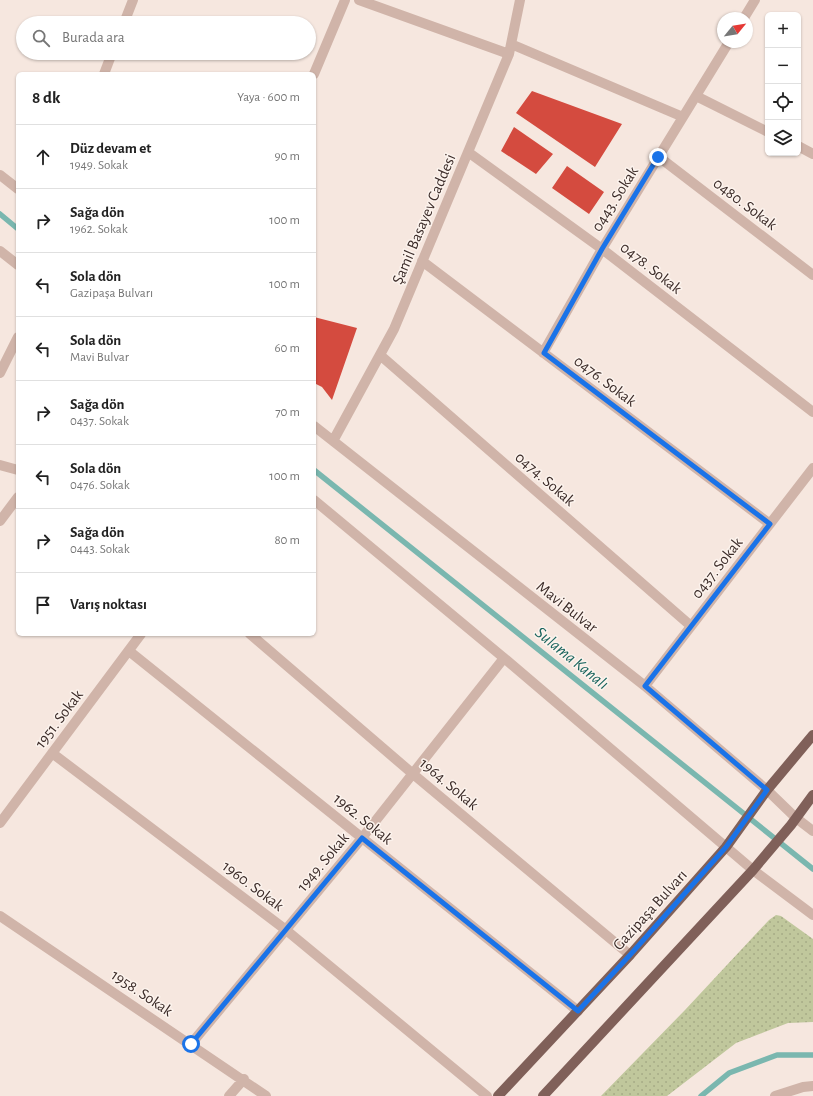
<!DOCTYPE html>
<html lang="tr">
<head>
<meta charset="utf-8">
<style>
	body { margin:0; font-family:"Alegreya Sans",sans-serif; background:#f2f2f2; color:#222 }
	.controls { position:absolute; right:12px; top:12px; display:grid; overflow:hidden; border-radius:6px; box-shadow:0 1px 3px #0004 }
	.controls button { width:36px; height:36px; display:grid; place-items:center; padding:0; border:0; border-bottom:1px solid #e0e0e0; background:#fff; color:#222; font:20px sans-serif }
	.compass { position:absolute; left:717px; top:12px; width:36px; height:36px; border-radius:50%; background:#fff; box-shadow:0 1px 3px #0004; rotate:60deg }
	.stop { position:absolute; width:12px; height:12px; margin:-9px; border:3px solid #1a73e8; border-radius:50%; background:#fff }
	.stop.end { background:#1a73e8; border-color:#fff; box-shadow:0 1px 4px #0008 }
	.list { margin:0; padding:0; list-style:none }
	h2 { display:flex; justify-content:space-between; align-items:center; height:52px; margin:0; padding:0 16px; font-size:17px }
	h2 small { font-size:13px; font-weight:400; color:#767676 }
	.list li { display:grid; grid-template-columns:26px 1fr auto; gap:12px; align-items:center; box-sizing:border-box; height:64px; padding:0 16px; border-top:1px solid #e0e0e0 }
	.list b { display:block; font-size:15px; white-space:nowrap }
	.list p { margin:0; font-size:13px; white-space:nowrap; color:#767676 }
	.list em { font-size:13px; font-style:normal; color:#767676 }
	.icon { flex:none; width:22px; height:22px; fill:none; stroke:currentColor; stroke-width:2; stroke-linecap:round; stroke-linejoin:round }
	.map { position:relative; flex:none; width:813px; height:1096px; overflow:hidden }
	.search { position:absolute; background:#fff; box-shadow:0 1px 3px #0004; left:16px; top:16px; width:300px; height:44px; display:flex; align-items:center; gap:10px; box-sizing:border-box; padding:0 14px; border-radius:22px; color:#767676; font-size:15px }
	.panel { position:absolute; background:#fff; box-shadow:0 1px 3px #0004; left:16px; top:72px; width:300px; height:564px; border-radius:6px }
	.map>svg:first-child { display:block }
</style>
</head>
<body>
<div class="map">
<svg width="813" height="1096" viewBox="0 0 813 1096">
	<defs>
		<pattern id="park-dots" width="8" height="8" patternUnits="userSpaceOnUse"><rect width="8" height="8" fill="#c0c79c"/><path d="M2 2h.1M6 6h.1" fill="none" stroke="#a6ab86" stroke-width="1.8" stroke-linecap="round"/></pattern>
	</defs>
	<rect width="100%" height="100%" fill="#f6e7df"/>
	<!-- park -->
	<path fill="url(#park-dots)" d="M776 915 781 916 813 939V1022L788 1023 736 1043 667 1096H601L685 1010 769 920Z"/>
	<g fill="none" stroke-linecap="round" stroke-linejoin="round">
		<!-- stream -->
		<path stroke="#7ab7af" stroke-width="5.5" d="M0 214 18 229
			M314 470 813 869
			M701 1096 729 1073 777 1055H813"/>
	</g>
	<!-- building -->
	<path fill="#d44b3f" d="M532 91 622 124 595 167 516 113Z
		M514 127 553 154 536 174 501 151Z
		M567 166 604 192 589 214 552 188Z
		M314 317 357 328 332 400 322 387 314 383Z"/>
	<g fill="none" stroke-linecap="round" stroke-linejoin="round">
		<!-- minor -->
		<path stroke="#d0b4a9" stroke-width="10" d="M359 0 509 54
			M744 18 755 0
			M124 23 133 0
			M511 44 683 117
			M104 74 112 53
			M314 74 345 0
			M696 96 768 132
			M798 146 813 154
			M468 152 602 249 813 412
			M659 157 813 275
			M0 175 18 189
			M0 251 18 265
			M422 261 770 524
			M543 353 602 249 729 42
			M380 355 691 626
			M0 373 18 337
			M314 426 645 686 767 790 796 818 813 831
			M333 441 394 329 509 54 520 0
			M0 465 18 470
			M314 500 504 658 753 870 813 915
			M0 521 18 497
			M250 634 413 774 630 955
			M129 651 578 1011
			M645 686 813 468
			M52 753 286 930 487 1096
			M0 823 141 634
			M0 916 266 1096
			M191 1044 362 838 504 658
			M229 1096 244 1079
			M775 1096 803 1087 813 1086"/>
		<!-- major -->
		<path stroke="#806059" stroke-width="10" d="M498 1096 630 955 726 847 767 790 813 735
			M543 1096 753 870 791 825 813 795"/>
	</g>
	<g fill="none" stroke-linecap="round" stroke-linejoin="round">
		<!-- route -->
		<path stroke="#1a73e8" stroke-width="5" d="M191 1044 362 838 578 1011 630 955 726 847 767 790 645 686 770 524 544 353 602 249 658 157"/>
	</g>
	<g text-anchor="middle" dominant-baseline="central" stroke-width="3" stroke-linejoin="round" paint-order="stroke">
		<!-- street labels -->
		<g font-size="16" fill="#3c2c29" stroke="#fcf3ed">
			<text transform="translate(615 199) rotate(-58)">0443. Sokak</text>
			<text transform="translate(745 204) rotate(37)">0480. Sokak</text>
			<text transform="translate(424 219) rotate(-67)">Şamil Basayev Caddesi</text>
			<text transform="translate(651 268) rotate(38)">0478. Sokak</text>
			<text transform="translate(605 381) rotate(37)">0476. Sokak</text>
			<text transform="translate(545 479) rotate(41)">0474. Sokak</text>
			<text transform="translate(717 568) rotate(-52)">0437. Sokak</text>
			<text transform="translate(567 607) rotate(38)">Mavi Bulvar</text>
			<text transform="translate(59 719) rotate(-53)">1951. Sokak</text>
			<text transform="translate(449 784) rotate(40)">1964. Sokak</text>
			<text transform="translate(363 819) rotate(39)">1962. Sokak</text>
			<text transform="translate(323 862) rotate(-50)">1949. Sokak</text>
			<text transform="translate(253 886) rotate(37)">1960. Sokak</text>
			<text transform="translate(650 910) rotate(-48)">Gazipaşa Bulvarı</text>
			<text transform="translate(142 993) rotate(34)">1958. Sokak</text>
		</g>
		<!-- water labels -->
		<g font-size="17" font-style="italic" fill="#19645d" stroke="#fcf3ed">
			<text transform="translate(572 658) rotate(39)">Sulama Kanalı</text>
		</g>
	</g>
</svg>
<div class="controls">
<button>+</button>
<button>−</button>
<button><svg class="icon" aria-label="locate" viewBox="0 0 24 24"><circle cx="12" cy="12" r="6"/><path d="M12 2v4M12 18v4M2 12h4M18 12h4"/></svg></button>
<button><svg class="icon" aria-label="layers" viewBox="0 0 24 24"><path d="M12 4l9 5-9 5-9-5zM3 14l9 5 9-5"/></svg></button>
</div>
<svg class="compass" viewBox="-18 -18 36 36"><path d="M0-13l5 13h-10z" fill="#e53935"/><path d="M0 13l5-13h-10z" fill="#767676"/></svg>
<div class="stop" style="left:191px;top:1044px"></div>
<div class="stop end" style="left:658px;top:157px"></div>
<div class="search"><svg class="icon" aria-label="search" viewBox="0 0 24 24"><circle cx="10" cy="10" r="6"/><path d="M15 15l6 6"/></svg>Burada ara</div>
<section class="panel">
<h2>8 dk<small>Yaya · 600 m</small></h2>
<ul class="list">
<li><svg class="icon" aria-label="ahead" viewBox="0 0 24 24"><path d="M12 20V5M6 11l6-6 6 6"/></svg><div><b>Düz devam et</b><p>1949. Sokak</p></div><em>90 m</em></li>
<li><svg class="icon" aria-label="right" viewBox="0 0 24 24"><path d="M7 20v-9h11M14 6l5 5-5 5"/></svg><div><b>Sağa dön</b><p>1962. Sokak</p></div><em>100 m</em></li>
<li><svg class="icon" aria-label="left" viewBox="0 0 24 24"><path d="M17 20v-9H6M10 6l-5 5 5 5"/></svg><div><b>Sola dön</b><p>Gazipaşa Bulvarı</p></div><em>100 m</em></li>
<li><svg class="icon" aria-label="left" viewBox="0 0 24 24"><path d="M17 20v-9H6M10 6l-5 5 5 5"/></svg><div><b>Sola dön</b><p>Mavi Bulvar</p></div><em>60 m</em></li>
<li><svg class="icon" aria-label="right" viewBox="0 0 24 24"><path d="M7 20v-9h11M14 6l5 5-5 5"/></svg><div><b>Sağa dön</b><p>0437. Sokak</p></div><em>70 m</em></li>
<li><svg class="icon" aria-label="left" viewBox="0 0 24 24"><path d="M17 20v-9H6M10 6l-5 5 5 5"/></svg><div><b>Sola dön</b><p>0476. Sokak</p></div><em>100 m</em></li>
<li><svg class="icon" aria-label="right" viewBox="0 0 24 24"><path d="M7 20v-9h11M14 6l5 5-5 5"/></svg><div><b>Sağa dön</b><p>0443. Sokak</p></div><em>80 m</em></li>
<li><svg class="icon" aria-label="arrive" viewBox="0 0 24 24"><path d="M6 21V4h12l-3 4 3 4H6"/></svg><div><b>Varış noktası</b></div></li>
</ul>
</section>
</div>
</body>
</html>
